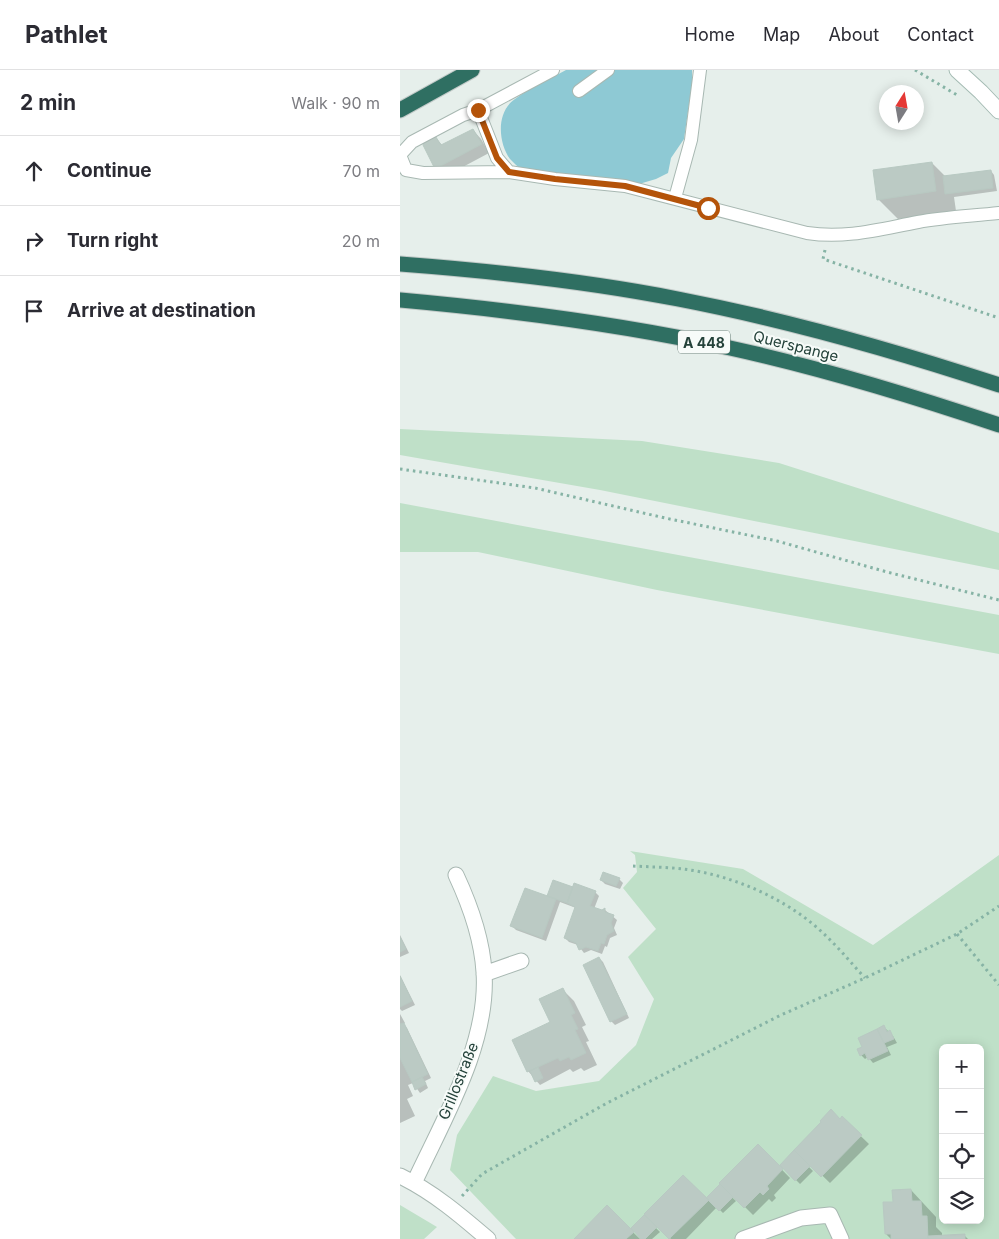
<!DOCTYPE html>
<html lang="en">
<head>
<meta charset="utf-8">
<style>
	body { margin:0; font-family:Inter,sans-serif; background:#f2f2f3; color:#2b2b33 }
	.controls { position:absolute; right:15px; bottom:15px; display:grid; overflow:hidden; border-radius:8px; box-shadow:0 2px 12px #0003 }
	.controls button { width:45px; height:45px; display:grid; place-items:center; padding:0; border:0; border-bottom:1px solid #e1e1e2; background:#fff; color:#2b2b33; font:25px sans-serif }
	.compass { position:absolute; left:479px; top:15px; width:45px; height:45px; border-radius:50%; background:#fff; box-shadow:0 2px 12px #0003; rotate:11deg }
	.stop { position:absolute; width:15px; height:15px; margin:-11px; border:4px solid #b45309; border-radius:50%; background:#fff }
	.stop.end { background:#b45309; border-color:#fff; box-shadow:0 1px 5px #0008 }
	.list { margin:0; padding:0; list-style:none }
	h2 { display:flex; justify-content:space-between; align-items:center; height:65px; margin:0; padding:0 20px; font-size:21px }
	h2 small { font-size:16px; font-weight:400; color:#7c7c81 }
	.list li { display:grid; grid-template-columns:32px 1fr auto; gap:15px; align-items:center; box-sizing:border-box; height:70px; padding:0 20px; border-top:1px solid #e1e1e2 }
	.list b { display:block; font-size:19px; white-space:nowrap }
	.list em { font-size:16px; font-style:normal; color:#7c7c81 }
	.icon { flex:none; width:28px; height:28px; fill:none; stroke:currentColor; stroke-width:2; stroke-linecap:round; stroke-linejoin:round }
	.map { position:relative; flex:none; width:599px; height:1169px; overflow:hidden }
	header { display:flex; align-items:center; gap:30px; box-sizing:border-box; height:70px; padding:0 25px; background:#fff; border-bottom:1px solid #e1e1e2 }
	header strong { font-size:24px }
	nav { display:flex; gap:28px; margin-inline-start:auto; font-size:18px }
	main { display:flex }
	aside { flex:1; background:#fff }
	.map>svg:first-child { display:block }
</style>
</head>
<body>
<header>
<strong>Pathlet</strong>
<nav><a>Home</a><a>Map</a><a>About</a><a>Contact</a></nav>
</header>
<main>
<aside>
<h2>2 min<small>Walk · 90 m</small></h2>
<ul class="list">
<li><svg class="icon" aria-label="ahead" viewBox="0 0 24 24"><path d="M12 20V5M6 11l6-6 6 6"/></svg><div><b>Continue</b></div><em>70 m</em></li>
<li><svg class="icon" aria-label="right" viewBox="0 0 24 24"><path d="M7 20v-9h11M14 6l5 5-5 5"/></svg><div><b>Turn right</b></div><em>20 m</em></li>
<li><svg class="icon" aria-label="arrive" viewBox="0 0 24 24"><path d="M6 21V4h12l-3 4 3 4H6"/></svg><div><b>Arrive at destination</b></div></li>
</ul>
</aside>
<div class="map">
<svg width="599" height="1169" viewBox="0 0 599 1169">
	<rect width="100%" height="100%" fill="#e6efeb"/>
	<!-- green -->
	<path fill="#bfe0c8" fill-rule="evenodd" d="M0 359 242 371 379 393 599 463V500L200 420 0 385Z
		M0 433 599 545V584L257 520 78 482H0Z
		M230 781 343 799 473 875 599 785V1169H116L50 1100 57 1065 93 1006 136 1021 199 1011 236 975 254 929 228 887 256 859 223 818 237 802 235 785ZM543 978H580V1150H543Z
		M0 1135 37 1157 24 1169H0Z"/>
	<!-- water -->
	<path fill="#8ec9d4" d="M166 0H292V14L284 69 271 88 268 103 256 109 239 114 122 100C118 97 114 93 110 89 98 72 96 42 115 29 130 18 149 9 166 0Z"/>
	<!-- shadow -->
	<path fill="#0003" d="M73 60 81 69 89 83 44 107 36 99 34 66 43 76Z
		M532 93 546 107 591 101 594 105 597 121 554 127 556 141 498 149 478 129Z
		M219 809 223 813 220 819 205 814 201 810Z
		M174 819 195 822 199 826 194 839 202 842 205 840 217 850 214 858 217 865 210 868 207 877 205 876 202 884 191 880 184 883 178 875 169 872 165 868 176 838 160 832 146 871 116 860 112 856 148 827Z
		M0 865 9 883 0 887Z
		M199 888 203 892 229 948 215 955 211 951Z
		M0 905 15 935 2 941 0 939Z
		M162 919 174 931 186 955 182 957 189 971 186 972 197 995 184 1001 181 998 173 1002 170 999 140 1015 128 1001 152 953Z
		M0 944 5 953 3 954 7 958 31 1008 25 1011 28 1018 20 1023 13 1013 8 1015 13 1026 7 1029 15 1046 0 1053Z
		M484 957 493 966 497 973 487 977 491 985 473 993 468 987 465 989 461 985Z
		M442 1048 469 1074 430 1113 401 1085 399 1087 413 1101 400 1114 381 1095Z
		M358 1075 390 1108 374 1125 376 1128 372 1132 369 1129 353 1145 321 1113Z
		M320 1116 336 1131 323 1143 317 1137 286 1169H271L246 1144 306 1130Z
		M511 1120 536 1147V1157L542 1163V1166L564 1165 568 1169H491L486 1164 494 1133Z
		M207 1137 240 1169H176Z
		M244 1146 260 1162 252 1169H243Z"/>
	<!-- building -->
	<path fill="#bbcac4" stroke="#b8c9c2" d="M73 59 82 74 35 99 23 75 24 70 34 64 41 75Z
		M532 92 536 121 477 130 473 100Z
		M591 100 593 118 545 124 543 106Z
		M203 802 220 808 216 816 200 810Z
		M153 810 173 817 167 833 147 826Z
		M174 813 196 821 190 836 202 840 205 838V842L214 845 211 853 214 861 207 865 204 874 201 873 198 881 186 877 179 880 176 873 164 868 175 837 167 833Z
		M125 818 156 829 142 868 110 856Z
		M0 867 6 879 0 882Z
		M199 887 227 944 210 952 183 895Z
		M0 906 12 931 0 937Z
		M163 918 175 943 171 945 178 959 175 960 186 983 171 990 169 987 160 991 158 988 127 1002 112 970 150 952 139 929Z
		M4 953 28 1004 12 1012 0 988V954Z
		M484 955 487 962 490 960 494 969 484 973 477 959Z
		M477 959 488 981 468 990 465 983 460 986 457 979 462 977 458 968Z
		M138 997 143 1008 135 1012 130 1001Z
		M22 1007 26 1014 15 1020 12 1012Z
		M431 1039 440 1049 442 1046 462 1065 421 1107 394 1080 421 1052 420 1051Z
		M358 1074 383 1099 367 1116 369 1119 363 1125 360 1122 344 1138 319 1113Z
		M394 1080 410 1096 395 1111 380 1095Z
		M283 1105 309 1130 269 1169 244 1144Z
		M320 1114 333 1127 319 1141 306 1128Z
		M511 1119 512 1131H521L522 1146H527L528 1169H491V1164H485L483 1132H493L492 1120Z
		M207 1135 234 1162 226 1169H174Z
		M244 1145 257 1157 245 1169H241L231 1158Z
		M565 1164V1169H528V1166Z"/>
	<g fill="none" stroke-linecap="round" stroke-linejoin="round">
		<defs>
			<path id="service" d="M179 21 208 0
				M78 40 63 45 12 72 0 85 6 100 23 103 109 102 155 109 225 116 407 163C446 169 480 159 518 152 545 147 572 146 599 143
				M109 102 97 88 78 40 153 0
				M275 128 291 70 300 0"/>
			<path id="minor" d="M84 904 121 891
				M0 1106C33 1122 60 1145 88 1169
				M14 1113C43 1050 89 974 84 902 82 868 70 835 56 805
				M343 1169 401 1148 430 1145 441 1169"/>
			<path id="secondary" d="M557 0 581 22 599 41"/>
			<path id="motorway" d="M0 40 72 0
				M0 194C93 201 186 211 278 229 387 250 493 280 599 315
				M0 230C111 240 221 254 330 278 421 298 510 325 599 355"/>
		</defs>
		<!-- service casing -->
		<use href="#service" stroke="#a8b8b2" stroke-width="14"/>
		<!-- minor casing -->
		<use href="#minor" stroke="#a8b8b2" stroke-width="17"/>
		<!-- secondary casing -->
		<use href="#secondary" stroke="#a4bbb3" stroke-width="17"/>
		<!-- motorway casing -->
		<use href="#motorway" stroke="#c2cac8" stroke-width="17"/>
		<!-- path -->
		<path stroke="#86b3a5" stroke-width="3" stroke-dasharray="2.5 4" stroke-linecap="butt" d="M515 0 557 25
			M425 180 423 189 599 248
			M0 399 135 418 265 448 377 471 487 502 599 530
			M233 796C250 797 267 797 283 799 333 805 390 830 426 866 440 879 452 894 465 908
			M557 864 599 915
			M62 1126 82 1104 207 1033 381 945 465 908 557 864 599 836"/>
		<!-- service -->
		<use href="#service" stroke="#fff" stroke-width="12"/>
		<!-- minor -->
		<use href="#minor" stroke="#fff" stroke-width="15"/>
		<!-- secondary -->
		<use href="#secondary" stroke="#fff" stroke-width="15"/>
		<!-- motorway -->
		<use href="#motorway" stroke="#2f6f62" stroke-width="15"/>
	</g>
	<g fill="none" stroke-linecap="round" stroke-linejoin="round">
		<!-- route -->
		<path stroke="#b45309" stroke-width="6" d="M78 40 97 88 109 102 155 109 225 116 308 138"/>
	</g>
	<g text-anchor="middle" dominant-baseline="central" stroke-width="4" stroke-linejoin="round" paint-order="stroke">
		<!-- shield labels -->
		<rect fill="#f7fbf9" stroke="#637a73" stroke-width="1" x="278" y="260.5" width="52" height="23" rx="4"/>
		<g font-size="14" font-weight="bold" fill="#24423a">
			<text x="304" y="272">A 448</text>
		</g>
		<!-- street labels -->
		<g font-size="15" fill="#24423a" stroke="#f7fbf9">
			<text transform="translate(396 276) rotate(14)">Querspange</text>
			<text transform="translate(58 1011) rotate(-68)">Grillostraße</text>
		</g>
	</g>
</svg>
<div class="controls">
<button>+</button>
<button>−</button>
<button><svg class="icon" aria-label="locate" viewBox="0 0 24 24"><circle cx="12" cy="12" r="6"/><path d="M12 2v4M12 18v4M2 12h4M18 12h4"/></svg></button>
<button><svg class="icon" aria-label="layers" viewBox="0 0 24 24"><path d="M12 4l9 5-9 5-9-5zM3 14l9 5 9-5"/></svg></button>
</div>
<svg class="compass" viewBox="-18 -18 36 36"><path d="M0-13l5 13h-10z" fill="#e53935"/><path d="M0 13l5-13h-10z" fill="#7c7c81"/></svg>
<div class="stop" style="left:308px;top:138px"></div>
<div class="stop end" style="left:78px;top:40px"></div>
</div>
</main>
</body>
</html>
